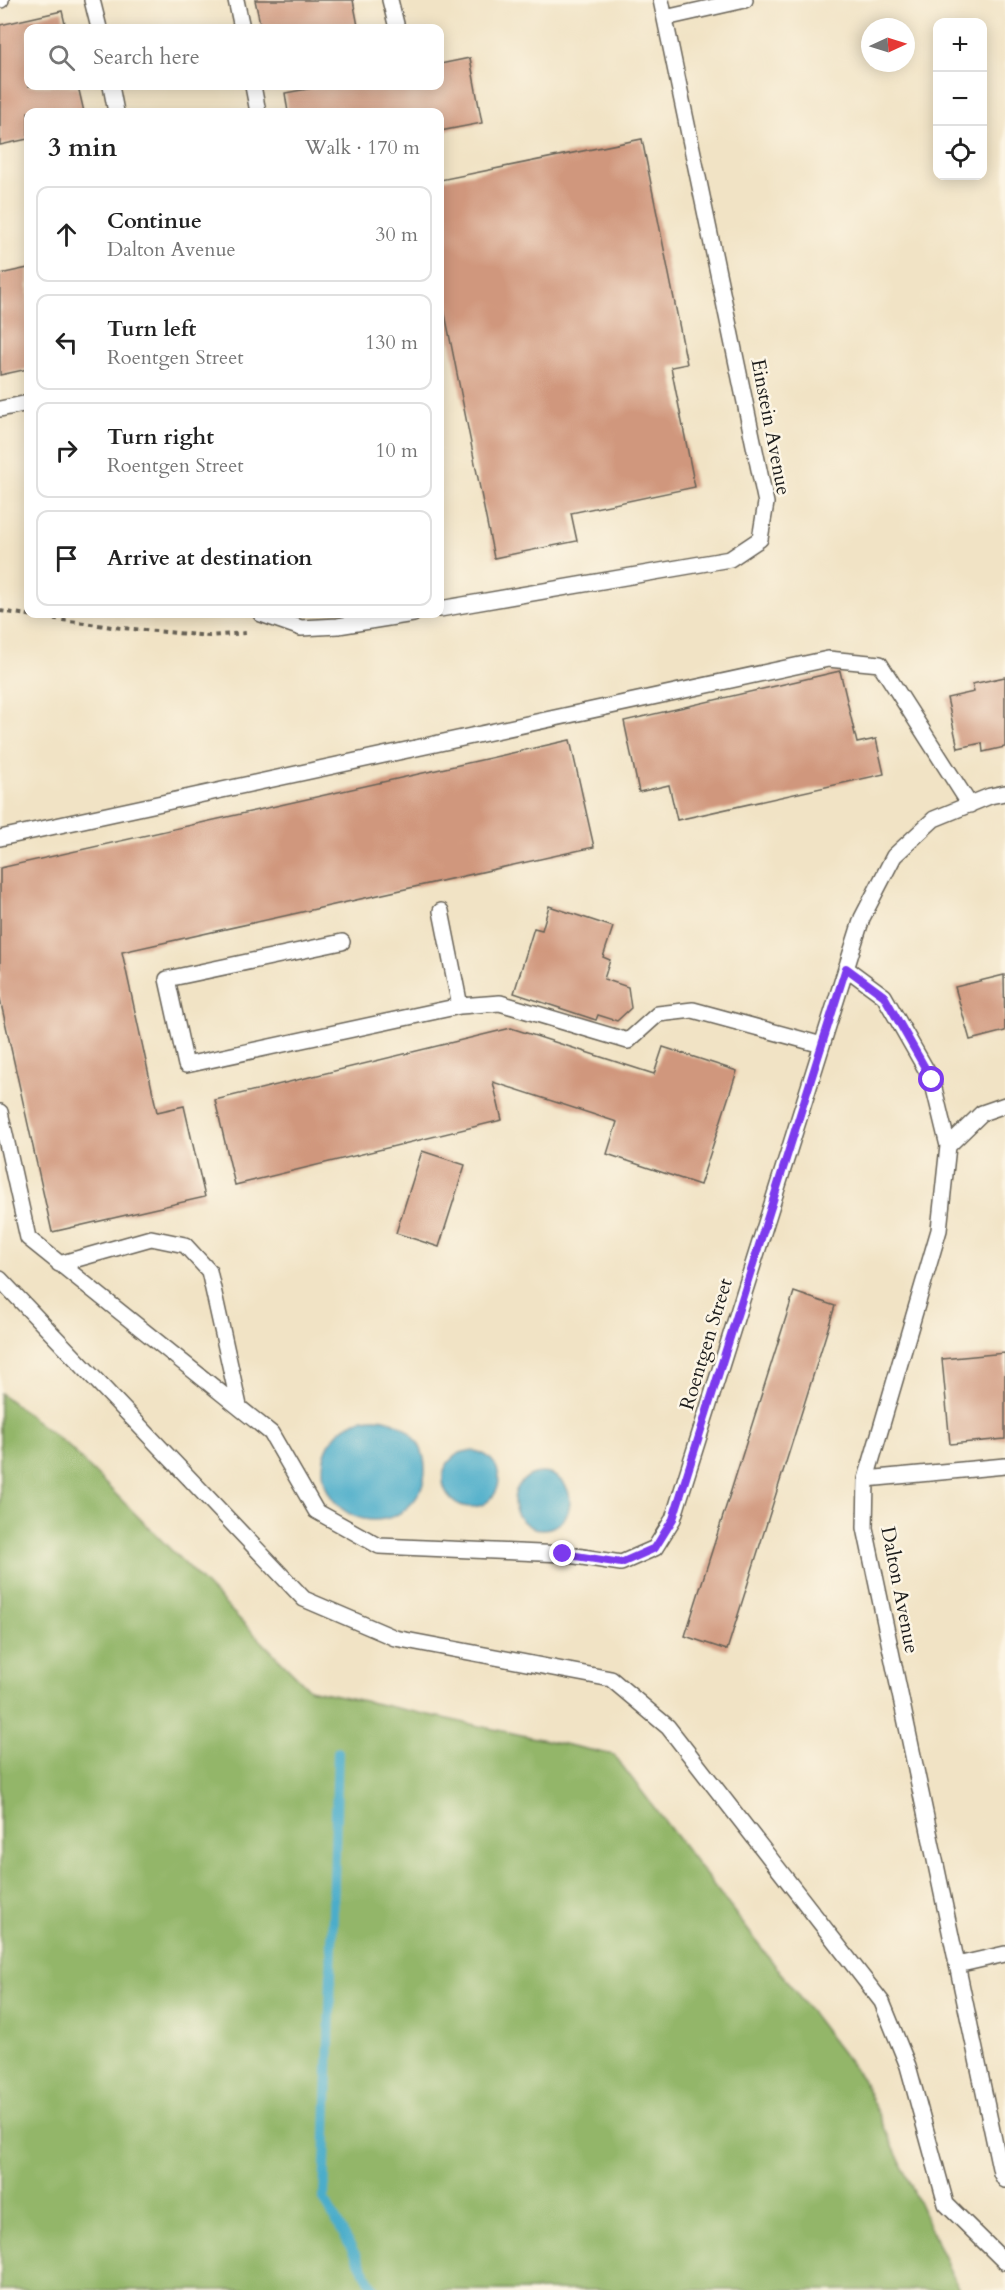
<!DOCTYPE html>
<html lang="en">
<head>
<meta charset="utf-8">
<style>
	body { margin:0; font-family:Cardo,serif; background:#f6f6f6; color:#222 }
	.controls { position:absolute; right:18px; top:18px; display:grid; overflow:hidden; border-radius:12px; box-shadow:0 3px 15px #0003 }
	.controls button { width:54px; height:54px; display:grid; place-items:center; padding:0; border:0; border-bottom:2px solid #e0e0e0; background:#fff; color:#222; font:30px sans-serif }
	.compass { position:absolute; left:861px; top:18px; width:54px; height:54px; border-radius:50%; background:#fff; box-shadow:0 3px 15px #0003; rotate:86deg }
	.stop { position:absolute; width:18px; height:18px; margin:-14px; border:4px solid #7c3aed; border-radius:50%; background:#fff }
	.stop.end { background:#7c3aed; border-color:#fff; box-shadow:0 2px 6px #0008 }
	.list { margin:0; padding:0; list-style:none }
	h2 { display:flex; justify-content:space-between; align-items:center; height:78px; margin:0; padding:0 24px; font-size:26px }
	h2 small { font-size:20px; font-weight:400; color:#767676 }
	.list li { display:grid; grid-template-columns:39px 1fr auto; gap:18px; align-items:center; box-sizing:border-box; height:96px; margin:0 12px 12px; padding:0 12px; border:2px solid #e0e0e0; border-radius:12px }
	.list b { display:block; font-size:22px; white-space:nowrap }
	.list p { margin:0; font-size:20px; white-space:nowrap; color:#767676 }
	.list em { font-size:20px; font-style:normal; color:#767676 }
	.icon { flex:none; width:33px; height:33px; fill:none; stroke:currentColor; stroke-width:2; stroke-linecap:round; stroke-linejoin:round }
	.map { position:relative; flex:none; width:1005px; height:2290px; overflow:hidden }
	.search { position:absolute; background:#fff; box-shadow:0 3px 15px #0003; left:24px; top:24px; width:420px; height:66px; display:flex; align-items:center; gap:15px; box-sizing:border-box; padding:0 21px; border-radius:12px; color:#767676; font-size:22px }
	.panel { position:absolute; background:#fff; box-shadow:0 3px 15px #0003; left:24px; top:108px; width:420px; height:510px; border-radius:12px }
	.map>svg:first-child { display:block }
</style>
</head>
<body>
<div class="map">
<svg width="1005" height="2290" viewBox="0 0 1005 2290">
	<rect width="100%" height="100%" fill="#fcf5e5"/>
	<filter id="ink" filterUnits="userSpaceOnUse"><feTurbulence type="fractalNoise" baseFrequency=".0167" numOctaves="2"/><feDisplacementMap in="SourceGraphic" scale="12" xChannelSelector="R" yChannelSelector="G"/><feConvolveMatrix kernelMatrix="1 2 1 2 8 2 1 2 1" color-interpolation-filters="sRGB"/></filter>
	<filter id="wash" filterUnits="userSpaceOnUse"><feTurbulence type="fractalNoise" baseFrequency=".008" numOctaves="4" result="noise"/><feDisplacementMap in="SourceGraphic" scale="24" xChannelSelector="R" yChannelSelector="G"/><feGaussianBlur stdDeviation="1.35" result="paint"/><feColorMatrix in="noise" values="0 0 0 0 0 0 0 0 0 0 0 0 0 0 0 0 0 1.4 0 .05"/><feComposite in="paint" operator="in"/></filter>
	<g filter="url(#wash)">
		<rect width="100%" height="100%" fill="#f1e3c5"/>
		<!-- forest -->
		<path fill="#93b669" stroke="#586942" stroke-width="1.5" d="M0 1393 67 1445 309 1689 614 1755 862 2079 959 2290H0Z"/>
		<!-- water -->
		<path fill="#4badca" stroke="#346473" stroke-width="1.5" d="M323 1469a51 51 0 1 1 102 0a51 51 0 1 1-102 0Z
			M443 1479a28 28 0 1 1 56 0a28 28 0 1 1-56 0Z
			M514 1501a28 28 0 1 1 56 0a28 28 0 1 1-56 0Z"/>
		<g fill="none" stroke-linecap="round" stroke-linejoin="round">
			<!-- stream -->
			<path stroke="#4badca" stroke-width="10" d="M338 1752 324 2199 375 2290"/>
		</g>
		<g id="blocks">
			<!-- building -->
			<path fill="#d0977d" d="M255 0H353L358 26 346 28H261Z
				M62 11 66 28H28V86H78L84 112H28V139L0 145V25Z
				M470 58 482 123 440 131V112H288L285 93 324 86H440V64Z
				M642 139 687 364 671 367 695 487 571 513 577 541 494 558 440 289V180Z
				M28 268V369L0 375V274Z
				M840 671 857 743 876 739 884 774 677 820 669 785 639 792 624 721Z
				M1005 677V747L983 752 982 743 958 748 947 698 974 692 972 684Z
				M570 740 594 847 122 952 157 1112 184 1106 205 1197 52 1232 0 999V868Z
				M549 906 613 927 603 957 610 960 604 979 628 987 631 1008 617 1021 598 1015 596 1020 514 993 534 928 542 930Z
				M1004 975 1005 1031 970 1040 955 987Z
				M511 1028 654 1074 663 1047 737 1071 700 1185 607 1154 617 1122 493 1082 502 1120 235 1185 215 1100Z
				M422 1151 465 1165 439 1247 396 1233Z
				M794 1292 835 1306 727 1650 685 1636Z
				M1005 1353V1439L950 1444 942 1359Z"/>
		</g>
	</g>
	<g filter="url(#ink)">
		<use href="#blocks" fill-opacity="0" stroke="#676257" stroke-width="1.5"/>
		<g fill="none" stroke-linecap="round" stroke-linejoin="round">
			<defs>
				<path id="lane" d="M0 0H1
					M92 0 99 28
					M236 0 242 28
					M390 0 397 28
					M665 18 745 0
					M111 86 116 112
					M253 86 258 112
					M0 409 28 403
					M440 609 730 559 760 539 766 503 661 0
					M261 614 301 628 338 626 413 614
					M0 838 828 659 880 664 970 805
					M441 911 460 1006
					M342 942 167 979 186 1065 460 1006 500 1003 628 1041 658 1014 693 1010 822 1045
					M846 968 884 996 932 1080 948 1146 939 1230 866 1479 865 1528 1001 2173 1005 2180
					M0 1112 28 1238 271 1433 316 1511 379 1546 563 1554 621 1563 655 1548 673 1519 862 918 894 856 934 819 990 796 1005 793
					M948 1146 982 1113 1005 1105
					M59 1264 151 1238 185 1245 209 1271 239 1406
					M0 1279 304 1599 395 1638 611 1679 668 1727 882 2002 908 2066 946 2204 1005 2262
					M866 1479 1005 1466
					M957 1965 1005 1954"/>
			</defs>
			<!-- lane casing -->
			<use href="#lane" stroke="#676257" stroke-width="18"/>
			<!-- path -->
			<path stroke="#676257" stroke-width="4" stroke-dasharray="4.5 4.5" stroke-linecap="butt" d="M0 611 112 627 209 636 246 633"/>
			<!-- lane -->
			<use href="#lane" stroke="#fff" stroke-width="15"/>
		</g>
	</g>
	<g fill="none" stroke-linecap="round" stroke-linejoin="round" filter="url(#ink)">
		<!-- route -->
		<path stroke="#7c3aed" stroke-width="8" d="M563 1554 621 1563 655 1548 673 1519 846 968 884 996 932 1080"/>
	</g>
	<g text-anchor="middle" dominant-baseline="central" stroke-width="5" stroke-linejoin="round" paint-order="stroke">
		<!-- street labels -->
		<g font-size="20" fill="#1c1c1c" stroke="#fcf5e5">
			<text transform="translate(771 427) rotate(79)">Einstein Avenue</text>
			<text transform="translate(706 1344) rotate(-73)">Roentgen Street</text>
			<text transform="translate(900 1590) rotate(79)">Dalton Avenue</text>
		</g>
	</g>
</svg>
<div class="controls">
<button>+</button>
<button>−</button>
<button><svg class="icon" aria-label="locate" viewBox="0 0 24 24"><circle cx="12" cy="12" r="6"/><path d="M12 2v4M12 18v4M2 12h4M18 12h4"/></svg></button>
</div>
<svg class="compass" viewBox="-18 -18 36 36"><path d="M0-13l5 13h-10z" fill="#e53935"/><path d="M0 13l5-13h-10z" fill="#767676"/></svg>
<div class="stop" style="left:932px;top:1080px"></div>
<div class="stop end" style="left:563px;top:1554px"></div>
<div class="search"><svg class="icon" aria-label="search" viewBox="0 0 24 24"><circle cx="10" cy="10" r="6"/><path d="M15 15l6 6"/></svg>Search here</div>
<section class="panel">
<h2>3 min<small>Walk · 170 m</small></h2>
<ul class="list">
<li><svg class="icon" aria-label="ahead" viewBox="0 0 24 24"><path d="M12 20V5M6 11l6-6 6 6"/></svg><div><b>Continue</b><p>Dalton Avenue</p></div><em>30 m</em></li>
<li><svg class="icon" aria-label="left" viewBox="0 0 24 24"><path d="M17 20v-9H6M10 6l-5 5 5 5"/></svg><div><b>Turn left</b><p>Roentgen Street</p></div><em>130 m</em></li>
<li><svg class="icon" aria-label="right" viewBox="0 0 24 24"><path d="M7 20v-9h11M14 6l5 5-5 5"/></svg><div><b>Turn right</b><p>Roentgen Street</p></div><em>10 m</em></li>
<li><svg class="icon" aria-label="arrive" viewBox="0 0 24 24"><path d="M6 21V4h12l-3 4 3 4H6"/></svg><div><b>Arrive at destination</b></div></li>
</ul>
</section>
</div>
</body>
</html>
